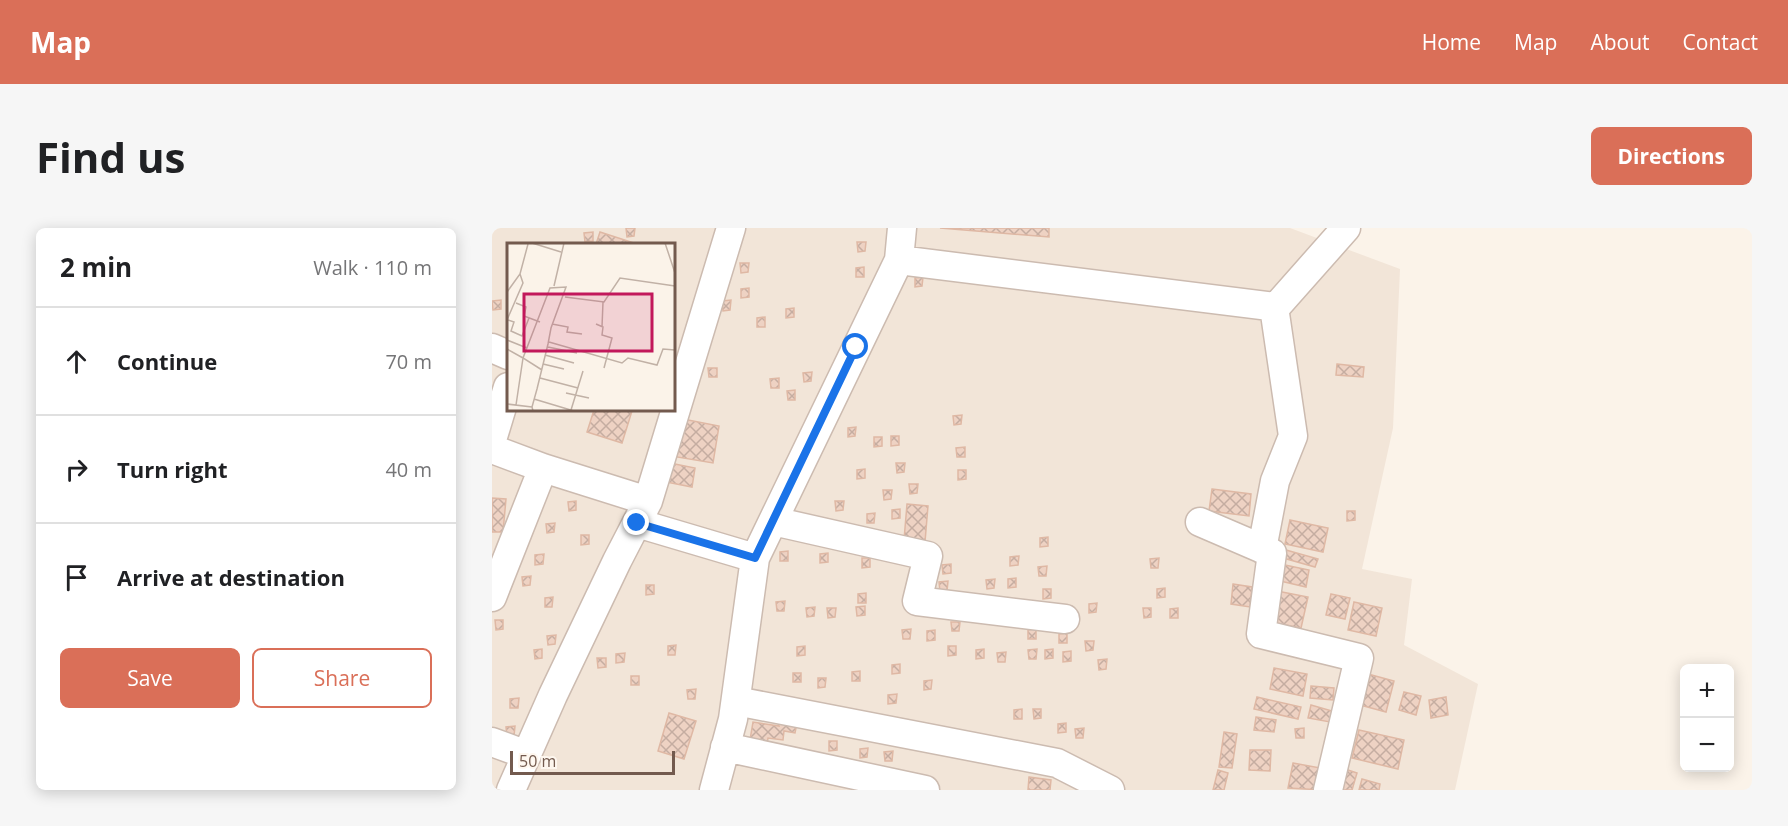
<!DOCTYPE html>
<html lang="en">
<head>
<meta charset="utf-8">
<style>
	body { margin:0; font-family:"Open Sans",sans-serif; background:#f6f6f6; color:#202124 }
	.controls { position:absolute; right:18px; bottom:18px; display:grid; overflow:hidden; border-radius:9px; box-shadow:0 3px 15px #0003 }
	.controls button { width:54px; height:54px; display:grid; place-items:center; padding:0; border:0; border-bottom:2px solid #e0e0e0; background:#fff; color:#202124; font:30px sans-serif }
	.scale { position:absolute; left:18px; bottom:15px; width:165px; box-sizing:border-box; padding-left:6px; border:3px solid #735a4e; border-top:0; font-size:16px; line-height:21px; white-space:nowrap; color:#735a4e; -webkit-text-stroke:4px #fef7ef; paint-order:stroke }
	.stop { position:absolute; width:18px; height:18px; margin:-14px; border:4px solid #1a73e8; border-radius:50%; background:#fff }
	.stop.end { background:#1a73e8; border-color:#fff; box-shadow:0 2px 6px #0008 }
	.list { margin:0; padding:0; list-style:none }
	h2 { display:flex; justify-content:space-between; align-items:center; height:78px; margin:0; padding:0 24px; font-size:26px }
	h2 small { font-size:20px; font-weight:400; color:#757577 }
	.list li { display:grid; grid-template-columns:39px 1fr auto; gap:18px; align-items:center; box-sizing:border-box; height:108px; padding:0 24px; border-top:2px solid #e0e0e0 }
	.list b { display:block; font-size:22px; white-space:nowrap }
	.list em { font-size:20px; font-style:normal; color:#757577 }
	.actions { display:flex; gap:12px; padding:18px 24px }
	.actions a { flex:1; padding:14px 0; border:2px solid #da6f58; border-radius:9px; text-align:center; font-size:21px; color:#da6f58 }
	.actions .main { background:#da6f58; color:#fff }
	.icon { flex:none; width:33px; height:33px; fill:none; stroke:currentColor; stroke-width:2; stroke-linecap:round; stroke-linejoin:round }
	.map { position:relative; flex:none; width:1260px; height:562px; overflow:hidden; border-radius:9px }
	header { display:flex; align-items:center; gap:36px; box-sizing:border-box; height:84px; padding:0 30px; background:#da6f58; color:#fff }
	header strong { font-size:28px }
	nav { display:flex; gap:33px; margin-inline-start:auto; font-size:21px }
	.intro { display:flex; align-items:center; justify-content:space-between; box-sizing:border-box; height:144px; padding:0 36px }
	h1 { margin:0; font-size:42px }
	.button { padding:15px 27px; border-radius:9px; background:#da6f58; color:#fff; font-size:21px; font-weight:700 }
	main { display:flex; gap:36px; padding:0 36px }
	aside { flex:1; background:#fff; border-radius:9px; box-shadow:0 3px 15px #0003 }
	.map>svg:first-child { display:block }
</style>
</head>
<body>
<header>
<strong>Map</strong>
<nav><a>Home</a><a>Map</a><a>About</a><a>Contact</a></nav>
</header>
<div class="intro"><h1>Find us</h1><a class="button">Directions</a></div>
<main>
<aside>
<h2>2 min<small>Walk · 110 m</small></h2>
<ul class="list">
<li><svg class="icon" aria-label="ahead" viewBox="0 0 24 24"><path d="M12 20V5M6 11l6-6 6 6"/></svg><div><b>Continue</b></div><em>70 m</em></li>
<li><svg class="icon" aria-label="right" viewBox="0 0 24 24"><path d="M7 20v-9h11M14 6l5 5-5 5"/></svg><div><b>Turn right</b></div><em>40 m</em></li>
<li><svg class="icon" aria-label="arrive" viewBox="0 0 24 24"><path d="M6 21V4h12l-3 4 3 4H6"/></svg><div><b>Arrive at destination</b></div></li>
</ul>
<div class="actions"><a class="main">Save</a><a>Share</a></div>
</aside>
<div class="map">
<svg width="1260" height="562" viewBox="0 0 1260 562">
	<defs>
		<pattern id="building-cross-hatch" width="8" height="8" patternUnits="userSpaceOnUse" patternTransform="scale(1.5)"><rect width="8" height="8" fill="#eed2c3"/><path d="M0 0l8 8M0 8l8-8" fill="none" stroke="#c5ada1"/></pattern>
	</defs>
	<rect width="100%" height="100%" fill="#fbf3e9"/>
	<!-- residential -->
	<path fill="#f2e5d8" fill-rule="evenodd" d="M0 0H798L908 41 901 200 870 341 920 351 912 417 986 456 963 562H0ZM16 16H182V182H16Z"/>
	<!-- building -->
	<path fill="url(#building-cross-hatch)" stroke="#dfb8a4" stroke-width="1.5" d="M134 0H143L142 8 135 9Z
		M448 0H557V9Z
		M101 4V13L93 14 92 5Z
		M108 4 142 15V16H104Z
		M365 14H374L373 23 366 24Z
		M248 35H257L256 44 249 45Z
		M372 39V49H364V40Z
		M431 49 430 58 423 59V50Z
		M257 60V69L249 70V61Z
		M9 72V81L1 82 0 73Z
		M239 72 238 82 231 83 230 73Z
		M302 80V89L294 90V81Z
		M273 89V99H265V90Z
		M845 136 872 139 871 149 844 147Z
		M216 140H225V149H217Z
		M320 144 319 153 312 154 311 145Z
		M287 150V160H279L278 151Z
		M303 162V172H296L295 163Z
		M102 182 140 183 130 215 95 204Z
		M470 187 469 196 462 197 461 188Z
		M191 191 227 198 221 235 185 229Z
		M364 199 363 208 356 209V200Z
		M399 208H407V217L399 218Z
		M382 209H390V218L382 219Z
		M473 219V229H465L464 220Z
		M178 235 203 240 200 259 174 254Z
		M404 235H413L412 244 405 245Z
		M373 241V250L365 251V242Z
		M466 242H474V251L466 252Z
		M417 256H426L425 265 418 266Z
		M720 261 759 266 757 288 717 283Z
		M391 262H400L399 271 392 272Z
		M0 270 14 271 11 304H0Z
		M84 273V282L77 283 76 274Z
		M343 273H352L351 282 344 283Z
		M415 276 436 278 433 314 412 312Z
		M408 281V290L400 291V282Z
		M855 283H863V292L855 293Z
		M383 285 382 295H375V286Z
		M798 292 836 300 831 324 793 316Z
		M63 295 62 304 55 305 54 296Z
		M89 307H97V316L89 317Z
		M556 309V318L548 319V310Z
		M794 322 826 331 823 339 791 330Z
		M296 323V333H288V324Z
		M336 325V334L328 335V326Z
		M52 326 51 336 43 337V327Z
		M527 328 526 337 518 338V329Z
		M370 330H378V339L370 340Z
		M667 330 666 340H659L658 331Z
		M459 336V345L451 346 450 337Z
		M793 337 817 342 814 359 788 353Z
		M555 338 554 348H547L546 339Z
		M39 348 38 357 31 358 30 349Z
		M524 350V359L516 360V351Z
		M503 351 502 360 495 361 494 352Z
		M456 353 455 363 448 364 447 354Z
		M741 356 760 359 758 379 739 376Z
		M154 357H162V366L154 367Z
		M673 360V369L665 370V361Z
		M551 361H559V370L551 371Z
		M785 363 816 369 809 400 779 394Z
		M374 365V375H366V366Z
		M839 366 858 370 853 391 834 387Z
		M61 369 60 379H53V370Z
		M293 373 292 383H285L284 374Z
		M862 374 890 380 884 408 856 402Z
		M605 375 604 384 597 385V376Z
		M373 378V387L365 388 364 379Z
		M323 379 322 388 315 389 314 380Z
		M335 380H344L343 389 336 390Z
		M651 380H659V389L652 390Z
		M686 380V390H678V381Z
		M3 392H11V401L4 402Z
		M459 394H468L467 403H460Z
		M419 401 418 411H411L410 402Z
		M544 401V411H536V402Z
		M443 402V412L435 413V403Z
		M575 405V415H567V406Z
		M64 407 63 416 56 417 55 408Z
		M593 413H602L601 422 594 423Z
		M184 417 183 427H176V418Z
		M313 418V427L305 428V419Z
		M456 418H464V427L456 428Z
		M50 421V430L43 431 42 422Z
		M492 421V430L484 431V422Z
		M545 421 544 431H537L536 422Z
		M561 421V430L553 431V422Z
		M579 423V433L571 434V424Z
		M514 424 513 434H506L505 425Z
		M133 425 132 434 124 435V426Z
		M105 430H114V439L106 440Z
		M615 431 614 441 607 442 606 432Z
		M408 436V445L400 446V437Z
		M782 440 815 446 811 468 778 461Z
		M368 443V453H360V444Z
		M301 445H309V454H301Z
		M876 446 902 453 894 484 868 477Z
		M139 448H147V457H139Z
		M326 450H334L333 459 326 460Z
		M440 452 439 461 432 462V453Z
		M819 458 842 460 841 472 818 470Z
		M204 461 203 471H196L195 462Z
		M912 464 929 468 924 487 907 482Z
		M405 466 404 475 396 476V467Z
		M765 469 809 479 806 491 762 481Z
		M954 469 956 487 939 490 937 472Z
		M27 470 26 480H18V471Z
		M819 477 840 483 838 494 816 490Z
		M530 481V491H522V482Z
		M541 481H549V490L542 491Z
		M177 485 204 493 192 531 166 523Z
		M283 486 305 495 303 505 292 503 291 512 276 510 274 521 257 518 261 494 287 498Z
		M764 489 784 492 782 504 762 502Z
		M574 495V504L566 505V496Z
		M23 498 22 508H15L14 499Z
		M592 500 591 510H584L583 501Z
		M812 500V510H804L803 501Z
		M867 502 912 512 906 541 860 530Z
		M732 504 745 506 740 540 727 539Z
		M337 513H345V522L337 523Z
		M376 520 375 529 368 530V521Z
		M758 522H779L778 543 757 542Z
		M401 523 400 533H393L392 524Z
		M801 535 834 541 830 562 796 560Z
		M853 541 865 545 860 562H847Z
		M726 542 736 545 732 562H721Z
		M537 549 559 552 558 562H536Z
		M870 551 888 556 887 562H867Z"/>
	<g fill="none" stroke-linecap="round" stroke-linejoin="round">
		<defs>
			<path id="minor" d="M407 32 784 79 854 0
				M0 120 16 127
				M0 212 16 159
				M0 221 51 240 156 273
				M281 293 436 328 425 373 573 391
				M708 294 780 325 769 406 867 430 836 562
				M145 295 263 330
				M770 321 783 253 801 208 782 79
				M0 369 51 240
				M244 473 565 535 618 562
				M0 514 35 527
				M233 519 433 562
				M19 562 61 467 125 333 156 273 239 0
				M222 562 241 491 263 330 407 32 410 0"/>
		</defs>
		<!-- minor casing -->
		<use href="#minor" stroke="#ccbbb0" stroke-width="31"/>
		<!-- minor -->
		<use href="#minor" stroke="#fff" stroke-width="28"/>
	</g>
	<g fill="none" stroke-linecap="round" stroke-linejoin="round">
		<!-- route -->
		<path stroke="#1a73e8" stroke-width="8" d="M145 295 263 330 364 119"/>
	</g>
	<!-- overview -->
	<g transform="translate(15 15)">
		<rect width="168" height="168" fill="#fbf3e9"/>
		<path fill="none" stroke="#c1b1a6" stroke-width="1.5" d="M25 0 54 9M158 0 168 30M47 43 57 0M0 49 13 31 21 1M58 54 97 59 113 35 168 43M9 60 19 64 17 73 33 79M0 77 16 40 13 31M1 77 7 79 4 88 15 93 22 75M45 81 61 84 60 89 75 91M89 81 96 84 95 92 105 95 97 125M95 84 96 59M0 97 20 105M42 99 115 120 121 115 150 122 156 106 168 107M41 104 70 110M0 106 16 115 9 162M38 112 67 120M36 121 57 126M33 135 71 145M59 150 82 155M27 156 67 168M0 161 25 164M64 167 76 128M26 168 25 164 30 146 41 101 44 85 59 44 43 45 16 115 35 127"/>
		<path fill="#c2185b" fill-opacity="0.15" stroke="#c2185b" stroke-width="3" d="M17 51H145V108H17Z"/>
		<rect width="168" height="168" fill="none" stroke="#735a4e" stroke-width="3"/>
	</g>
</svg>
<div class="controls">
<button>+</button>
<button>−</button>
</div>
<div class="scale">50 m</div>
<div class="stop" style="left:364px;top:119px"></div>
<div class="stop end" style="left:145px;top:295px"></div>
</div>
</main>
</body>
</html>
